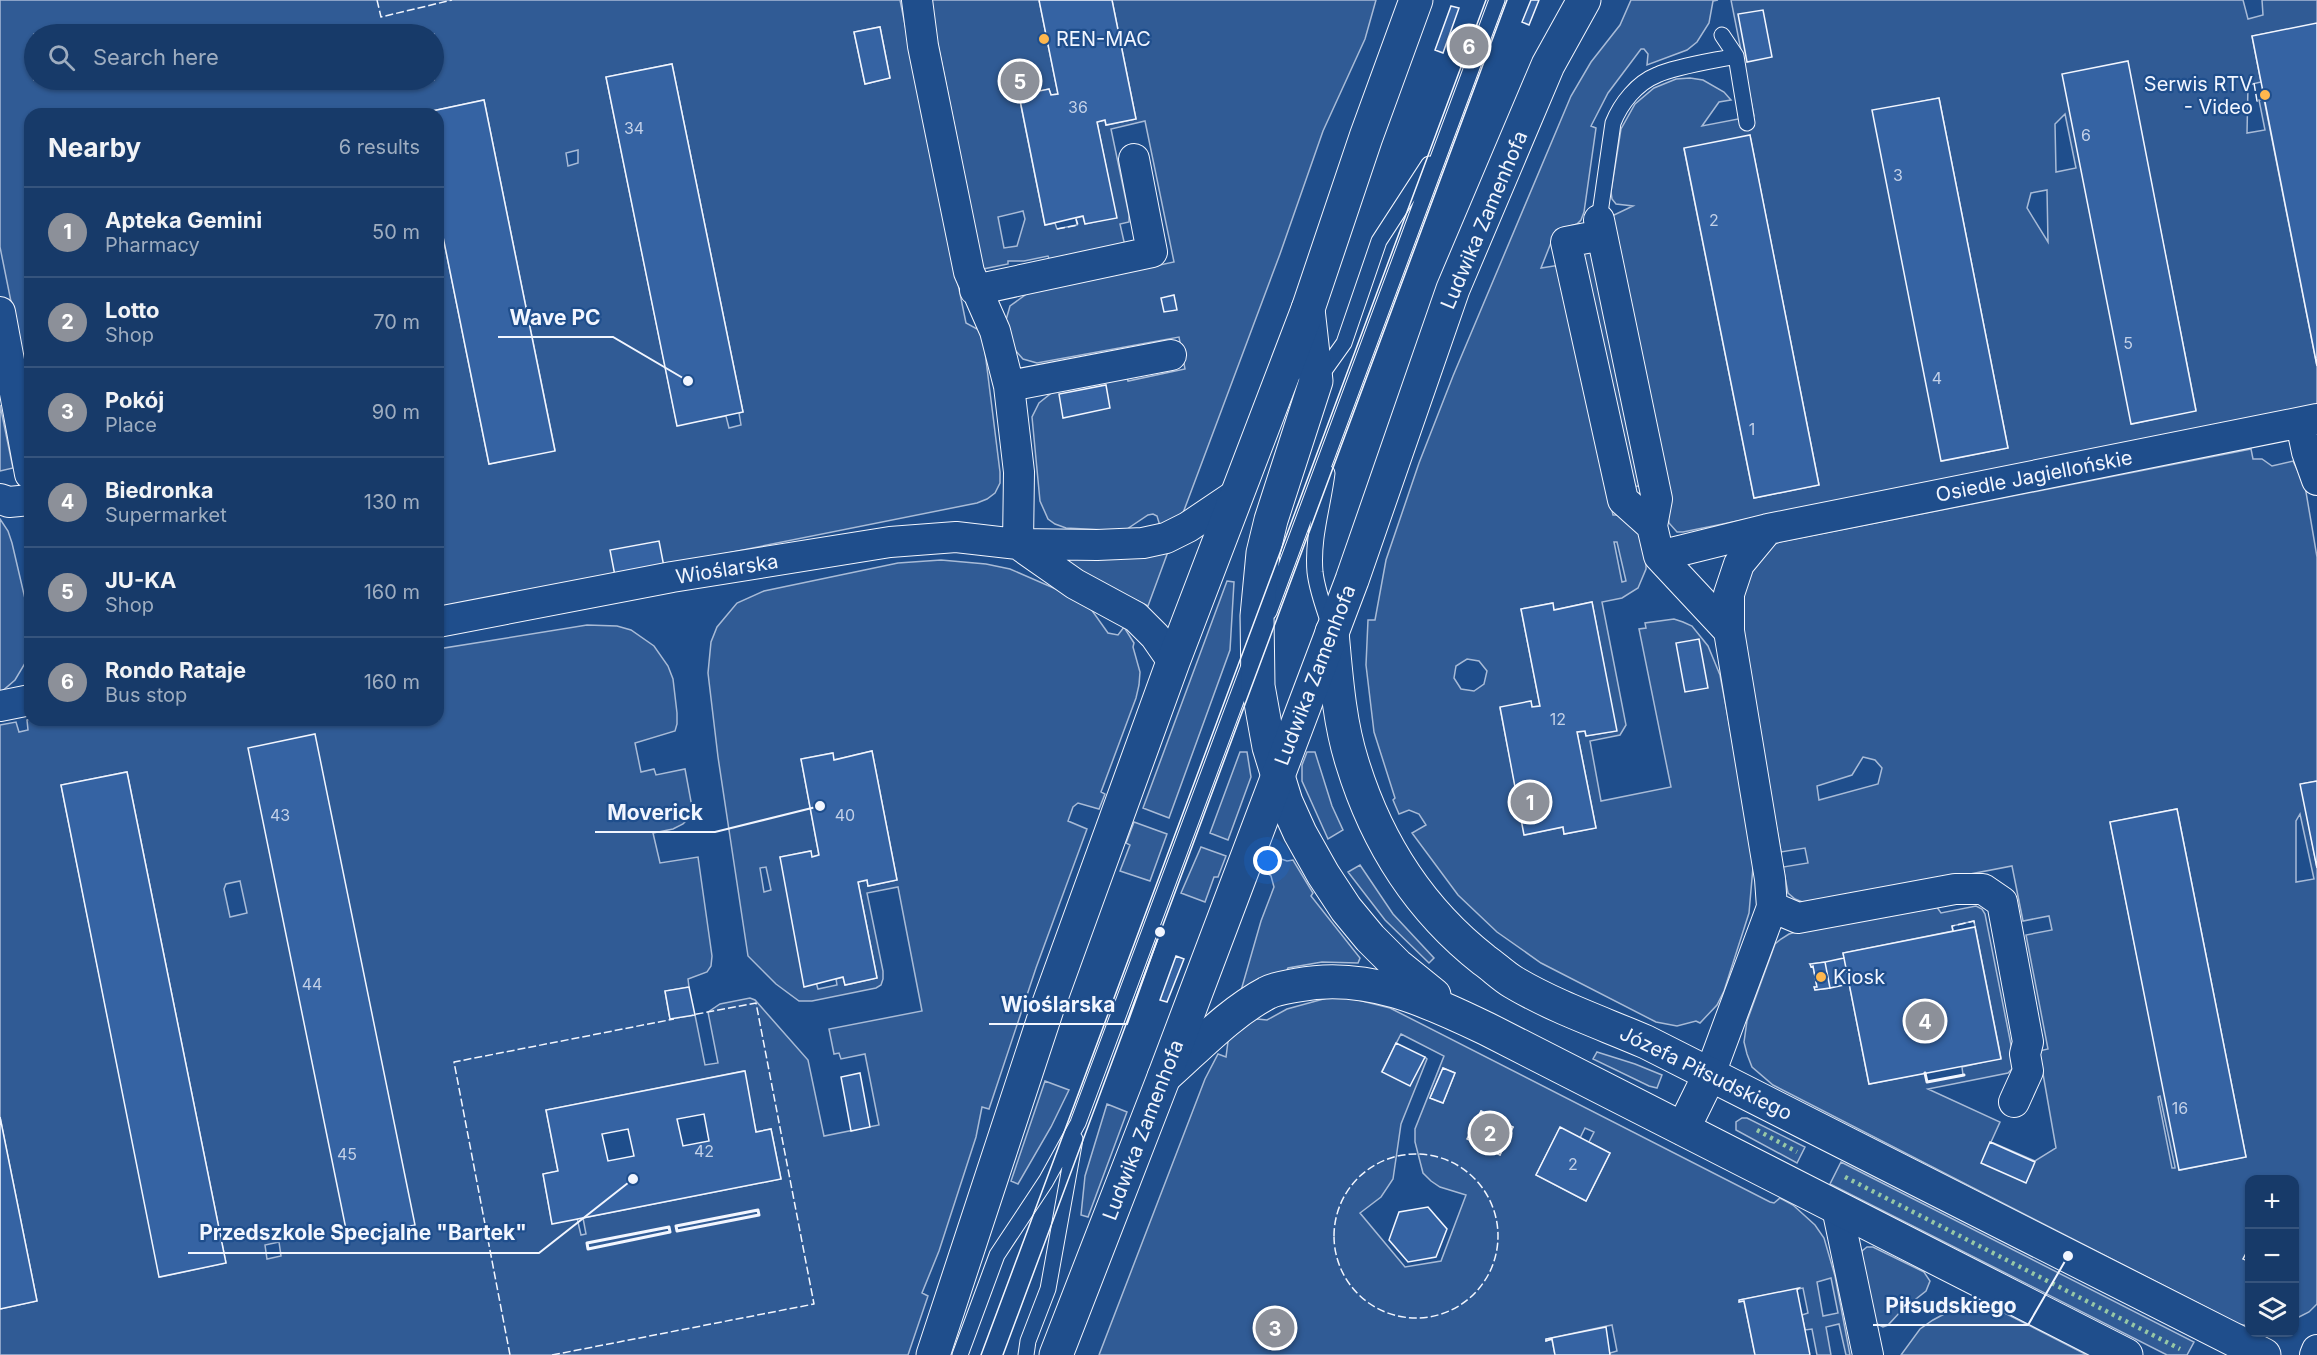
<!DOCTYPE html>
<html lang="en">
<head>
<meta charset="utf-8">
<style>
	body { margin:0; font-family:Inter,sans-serif; background:#20416f; color:#f1f3f6 }
	.controls { position:absolute; right:18px; bottom:18px; display:grid; overflow:hidden; border-radius:12px; box-shadow:0 2px 4px #0004 }
	.controls button { width:54px; height:54px; display:grid; place-items:center; padding:0; border:0; border-bottom:2px solid #36547d; background:#173a69; color:#f1f3f6; font:30px sans-serif }
	.you { position:absolute; left:1268px; top:861px; width:21px; height:21px; margin:-15px; border:4px solid #fff; border-radius:50%; background:#1a73e8; box-shadow:0 0 0 9px #1a73e833 }
	.badge { display:grid; place-items:center; width:39px; height:39px; border-radius:50%; background:#8c9099; color:#fff; font-size:20px; font-weight:700 }
	.pin { position:absolute; translate:-50% -50%; border:3px solid #fff; box-shadow:0 2px 6px #0006 }
	.list { margin:0; padding:0; list-style:none }
	h2 { display:flex; justify-content:space-between; align-items:center; height:78px; margin:0; padding:0 24px; font-size:26px }
	h2 small { font-size:20px; font-weight:400; color:#9eadc0 }
	.list li { display:grid; grid-template-columns:39px 1fr auto; gap:18px; align-items:center; box-sizing:border-box; height:90px; padding:0 24px; border-top:2px solid #36547d }
	.list b { display:block; font-size:22px; white-space:nowrap }
	.list p { margin:0; font-size:20px; white-space:nowrap; color:#9eadc0 }
	.list em { font-size:20px; font-style:normal; color:#9eadc0 }
	.icon { flex:none; width:33px; height:33px; fill:none; stroke:currentColor; stroke-width:2; stroke-linecap:round; stroke-linejoin:round }
	.map { position:relative; flex:none; width:2317px; height:1355px; overflow:hidden }
	.search { position:absolute; background:#173a69; box-shadow:0 2px 4px #0004; left:24px; top:24px; width:420px; height:66px; display:flex; align-items:center; gap:15px; box-sizing:border-box; padding:0 21px; border-radius:33px; color:#9eadc0; font-size:22px }
	.panel { position:absolute; background:#173a69; box-shadow:0 2px 4px #0004; left:24px; top:108px; width:420px; height:618px; border-radius:18px }
	.map>svg:first-child { display:block }
</style>
</head>
<body>
<div class="map">
<svg width="2317" height="1355" viewBox="0 0 2317 1355">
	<rect width="100%" height="100%" fill="#1f4e8c"/>
	<!-- built -->
	<path fill="#305b95" stroke="#a8bbd7" stroke-width="1.5" fill-rule="evenodd" d="M0 0H900L966 323 979 330 983 336 1000 472V483L995 493 987 499 977 503 438 611V212L489 464 555 450 484 100 418 114H30V396L0 247ZM880 27 890 78 865 84 854 32ZM34 34H434V80H34ZM672 64 743 412 739 413 741 425 729 428 726 416 677 425 606 77ZM578 150V163L568 166 566 153Z
		M929 0H1039L1058 94 1051 95 1049 89 1019 96 1045 225 1055 223 1057 229 1077 225 1076 218 1083 216 1085 224 1116 217 1097 122 1105 120 1106 125 1136 119 1112 0H1376L1365 39 1323 131 1280 254 1183 513 1160 526 1157 516 1153 514 1148 515 1124 531 1066 528 1055 524 1048 519 1040 501 1032 417 1039 403 1054 391 1127 377 1128 381 1185 369 1179 337 1037 363 1023 359 1015 350 1006 320 1010 306 1028 293 1174 262 1145 121 1111 129 1129 215V222L1120 224 1125 246 1050 261 1048 256 1024 261H1008V264L983 269ZM1023 211 1025 219 1017 246 1004 248 998 217Z
		M1631 0H1718L1713 1 1709 23 1697 42 1687 50 1647 65 1648 54 1644 49H1641L1608 93 1591 126 1596 128 1584 212 1581 220 1577 224 1556 230 1541 268 1560 265 1613 515H1627L1636 523 1646 559V569L1638 588 1622 598 1602 602 1626 725 1620 735 1590 741 1601 801 1671 787 1639 629 1646 628 1645 623 1674 619 1683 622 1692 626 1708 646 1720 675 1751 839 1753 867 1749 913 1724 991 1717 1005 1700 1023 1696 1021 1677 1026 1656 1022 1541 963 1497 932 1458 895 1412 833 1426 825 1419 814 1409 810 1399 814 1393 800 1395 798 1374 732 1366 665 1368 620H1375L1386 560 1419 463 1453 376 1571 96 1591 62 1620 25ZM1614 542H1617L1626 581 1622 582ZM1592 602 1616 731 1586 736 1585 731 1577 732 1596 828 1564 834 1563 827 1525 835 1500 708 1531 702 1532 707 1540 706 1521 609 1552 603 1554 610ZM1467 659 1479 661 1487 671 1484 684 1474 691 1461 689 1454 678 1456 666Z
		M1731 0H2243L2248 19 2263 15 2262 0H2317V24L2252 36 2261 82 2248 85 2247 133 2265 130 2259 100 2264 99 2317 366V405L1683 532H1677L1669 523 1612 216 1633 206 1616 204 1612 199 1611 192 1621 129 1635 104 1654 88 1676 79 1690 78 1703 80 1724 92 1731 100 1719 102 1702 126 1754 116ZM2127 61 2196 410 2132 424ZM1939 98 2008 448 1942 461 1873 111ZM2065 114 2076 168 2056 172 2055 124ZM1750 136 1819 485 1754 498 1684 149ZM2047 190 2048 242 2027 208 2031 193Z
		M1590 227 1642 485 1630 488 1578 229Z
		M0 405 13 468 0 471Z
		M2251 449 2253 459H2262L2272 466 2293 461 2305 486 2317 557V781L2301 784 2317 868V1304L2309 1312 2295 1319 2294 1180H2250L2249 1326 2238 1324 2217 1313 1773 1085 1752 1067 1747 1054 1744 1042 1747 1021 1775 944 1781 939 1789 934 1813 927 1934 903 1941 913 1976 906 1982 909 1985 914 2014 1060 2013 1068 2008 1073 1928 1089 2000 1122 1991 1142 2035 1161 2056 1148 2039 1051 2048 1049 2026 935 2052 930 2049 916 2023 921 2012 866 1810 905 1795 899 1788 893 1783 867 1808 863 1805 848 1781 852 1740 632V586L1767 548 1779 542ZM1863 757 1875 760 1882 768 1878 784 1819 800 1817 786 1852 775ZM2177 809 2246 1157 2180 1170 2110 822ZM2300 814 2314 879 2296 882V821ZM1974 921 2001 1058 1962 1067 1963 1075 1927 1082 1925 1073 1869 1084 1843 953 1953 931 1952 926ZM1825 962 1830 988 1815 990V987H1817L1813 966 1810 964ZM2160 1096 2175 1167V1168H2172L2158 1097Z
		M0 519 8 531 12 543 30 620V650L27 660 15 680 0 693Z
		M1169 549 1148 606 1051 559Z
		M941 560 986 564 1010 569 1086 602 1108 633 1118 635 1124 627 1134 643 1133 647 1140 672 1139 685 1136 698 1101 792 1105 794 1099 809 1078 803 1073 807 1068 821 1087 829 1036 968 989 1109 982 1107 976 1137 939 1251 922 1293 928 1296 908 1355H0V1309L37 1301 0 1117V725L16 722 19 732 28 730 27 720 30 719 438 720V649L587 625 617 626 631 630 654 646 668 666 673 679 677 713V724L675 731 635 743 641 772 654 769 656 775 685 769 692 807 690 817 683 824 673 829 653 833 660 863 698 857 712 956 711 966 707 972 688 979 689 987 665 991 670 1019 695 1015 705 1065 718 1063 708 1012 720 1004 750 998 755 1000 808 1060 824 1136 879 1125 865 1054 841 1059 839 1053 834 1054 829 1029 922 1011 898 887 867 893 883 971V979L881 985 876 988 812 1001H799L776 984 748 956 718 757 708 673 711 642 717 627 737 603 764 591 898 563ZM872 751 897 880 868 886 867 880 858 882 877 978 845 985 843 977 836 979 837 985 818 989 780 857 810 851 812 857 819 855 801 759 832 753 834 760ZM127 772 226 1263 160 1277 61 785ZM766 867 771 890 764 892 760 868ZM240 881 247 913 230 917 224 889 226 884ZM744 1071 756 1132 771 1129 781 1179 583 1218 586 1234 581 1235 577 1218 552 1223 543 1174 558 1171 546 1110ZM279 1242 281 1256 267 1259 265 1245Z
		M1227 581 1234 582 1230 650 1169 818 1143 808Z
		M1240 752H1247L1251 777 1228 840 1210 833Z
		M1307 752H1315L1332 806 1343 830 1328 839 1302 781V765Z
		M1134 822 1167 834 1150 881 1120 871 1130 845 1126 843Z
		M1201 847 1226 856 1218 877H1214L1205 902 1181 893Z
		M1266 854 1287 861 1293 860 1313 893 1311 896 1360 958 1358 963 1322 962 1288 968 1286 972 1240 994 1261 921 1274 887 1271 876 1261 869Z
		M1360 865 1393 914 1434 958 1429 963 1385 920 1348 872Z
		M1327 998H1350L1390 1008 1770 1202 1774 1203 1780 1198 1793 1205 1815 1225 1824 1238 1835 1276 1850 1355H1846L1839 1324 1826 1327 1831 1355H1817L1812 1329 1805 1330 1802 1315 1808 1313 1803 1288 1739 1300 1744 1301 1755 1355H1610V1353L1617 1351 1612 1325 1546 1339V1341L1552 1339 1555 1355H1099L1205 1079 1218 1054 1226 1057 1229 1034 1253 1014 1257 1019 1267 1020 1287 1009ZM1401 1034 1444 1056 1415 1129V1142L1423 1173 1431 1181 1440 1187 1466 1195 1441 1261 1405 1267 1360 1213 1381 1197 1393 1179 1401 1124 1427 1059 1425 1057 1382 1071ZM1443 1068 1455 1073 1443 1103 1430 1098ZM1481 1111 1513 1127 1500 1155 1468 1139ZM1560 1128 1580 1138 1585 1128 1594 1132 1589 1142 1610 1153 1586 1201 1536 1175ZM1831 1278 1838 1313 1823 1316 1817 1282Z
		M1597 1052 1635 1064 1662 1075 1657 1088 1649 1086 1593 1059Z
		M1045 1081 1069 1090 1051 1127 1018 1184 1011 1181Z
		M1107 1104 1127 1112 1088 1217 1081 1215 1085 1176Z
		M1742 1118H1747L1805 1147 1797 1163 1736 1130V1122Z
		M1841 1162 2194 1342 2187 1355H2167L1830 1184Z
		M1867 1247H1873L1924 1272 1930 1281 1926 1291 1902 1310 1888 1325 1883 1327 1875 1323 1861 1258 1862 1251Z
		M1973 1303H1985L2087 1355H1901L1920 1329 1933 1320 1961 1305Z"/>
	<!-- building -->
	<path fill="#3563a3" stroke="#f2f6ff" stroke-width="1.5" fill-rule="evenodd" d="M1039 0H1112L1136 119 1106 125 1105 120 1097 122 1117 218 1085 224 1083 216 1045 225 1019 95 1049 89 1051 95 1058 94Z
		M1531 0H1539L1529 25 1522 22Z
		M1451 6 1459 8 1443 53 1435 50Z
		M1763 10 1772 57 1747 62 1738 14Z
		M2317 23V366L2252 36Z
		M880 27 890 78 865 84 854 32Z
		M2128 61 2196 411 2131 424 2062 74Z
		M672 64 743 412 677 426 606 77Z
		M1939 98 2008 448 1941 461 1872 110Z
		M484 100 555 451 489 464 438 212V114H418Z
		M1750 135 1819 485 1754 498 1684 148Z
		M1174 295 1177 310 1164 312 1161 298Z
		M1106 385 1110 408 1063 418 1059 394Z
		M659 541 664 567 615 576 610 550Z
		M1592 602 1617 731 1586 736 1585 731 1577 732 1596 828 1564 834 1563 827 1524 835 1500 707 1531 701 1532 707 1540 706 1521 609 1553 603 1554 610Z
		M1699 639 1708 688 1685 692 1676 643Z
		M315 734 415 1225 348 1239 248 748Z
		M872 751 897 880 868 886 867 880 858 882 877 978 845 985 843 977 804 987 780 857 811 851 812 857 819 855 801 759 833 753 834 760Z
		M127 772 226 1263 159 1277 61 785Z
		M2317 781V868L2300 784Z
		M2177 809 2246 1157 2179 1170 2110 822Z
		M1975 927 2001 1059 1869 1084 1843 953Z
		M1176 956 1184 959 1167 1002 1160 1000Z
		M1844 958 1849 984 1830 988 1825 962Z
		M1825 962 1830 988 1815 990 1814 987H1817L1813 966 1811 967 1810 964Z
		M689 987 695 1015 670 1019 665 991Z
		M1396 1043 1425 1057 1410 1086 1382 1072Z
		M1443 1068 1455 1073 1443 1103 1430 1098Z
		M745 1071 756 1132 771 1129 781 1179 552 1224 543 1174 558 1171 546 1110ZM704 1114 709 1141 683 1146 677 1119ZM628 1129 634 1156 608 1161 602 1134Z
		M860 1073 870 1127 851 1131 841 1077Z
		M1481 1111 1513 1127 1500 1155 1467 1139Z
		M0 1117 37 1301 0 1309Z
		M1560 1127 1610 1153 1586 1201 1536 1175Z
		M1990 1142 2035 1162 2026 1183 1981 1163Z
		M1428 1207 1447 1229 1436 1257 1408 1262 1389 1240 1399 1212Z
		M2250 1246V1262L2243 1259Z
		M1799 1288 1797 1290 1810 1355H1755L1744 1301 1739 1302V1300Z
		M1606 1327 1610 1355H1555L1552 1339 1546 1341V1339Z"/>
	<g fill="none" stroke-linecap="round" stroke-linejoin="round">
		<defs>
			<path id="service" d="M1722 35 1736 56 1747 123
				M1599 220 1613 123C1621 103 1637 83 1657 75 1677 66 1713 61 1736 56
				M1319 378 1344 343 1379 241 1429 164
				M1327 473C1323 506 1312 538 1315 572 1317 590 1324 609 1330 626
				M1269 612 1497 0
				M960 1355 997 1255 1046 1181 1078 1123 1249 666
				M1026 1355 1028 1341 1048 1289 1075 1139"/>
			<path id="minor" d="M917 0 923 46 969 272 995 331 1009 386 1019 472 1018 544
				M1599 220 1657 499 1652 526 1659 556 1729 631 1770 879 1772 907 1710 1074
				M1602 235 1566 242 1623 500 1652 526
				M975 290 1152 252 1134 159
				M0 312 30 474
				M1009 386 1171 355
				M2301 423 2307 452 2317 480
				M0 499 9 502 30 500
				M1018 544 1075 584 1136 617 1155 636 1173 662
				M1659 556 1768 529 2317 419
				M438 622 672 577 890 542 956 537 1018 544 1097 545 1143 543 1166 538 1188 527 1237 494
				M1729 631V594L1739 564 1768 529
				M0 706 30 700
				M1772 907 1798 918 1955 889H1983L2002 902 2028 1042 2025 1054 2028 1071 2014 1102
				M1837 1208 1868 1355
				M2315 1355 2317 1350"/>
			<path id="tertiary" d="M1308 309 1316 381 1271 520 1263 553 1257 616 1258 686 1269 747 1286 802 1300 833 1323 874 1346 909 1370 938 1397 965 1434 995
				M1332 632C1336 675 1339 721 1352 762 1376 841 1419 909 1484 960 1494 967 1503 976 1513 982 1555 1007 1602 1023 1646 1042L2264 1355
				M1164 1077C1197 1048 1229 1013 1267 993 1276 988 1288 987 1298 985 1366 972 1427 1000 1487 1029L2126 1355
				M1683 1129 1710 1074"/>
			<path id="secondary" d="M933 1355 1048 1006 1173 662 1308 309 1366 137 1416 0
				M1056 1355 1164 1077 1352 580 1453 289 1548 65 1584 0"/>
		</defs>
		<!-- service casing -->
		<use href="#service" stroke="#f2f6ff" stroke-width="17"/>
		<!-- minor casing -->
		<use href="#minor" stroke="#f2f6ff" stroke-width="32"/>
		<!-- tertiary casing -->
		<use href="#tertiary" stroke="#f2f6ff" stroke-width="35"/>
		<!-- secondary casing -->
		<use href="#secondary" stroke="#f2f6ff" stroke-width="35"/>
		<!-- service -->
		<use href="#service" stroke="#1f4e8c" stroke-width="15"/>
		<!-- minor -->
		<use href="#minor" stroke="#1f4e8c" stroke-width="30"/>
		<!-- tertiary -->
		<use href="#tertiary" stroke="#1f4e8c" stroke-width="33"/>
		<!-- secondary -->
		<use href="#secondary" stroke="#1f4e8c" stroke-width="33"/>
		<!-- tram -->
		<path stroke="#f2f6ff" stroke-width="1.5" d="M981 1355 1486 0
			M1003 1355 1507 0"/>
		<!-- hedge -->
		<path stroke="#97c8a6" stroke-width="4.5" stroke-dasharray="3 4.5" stroke-linecap="butt" d="M1757 1130 1797 1152
			M1845 1177 2180 1349"/>
		<!-- fence -->
		<path stroke="#f2f6ff" stroke-width="1.5" stroke-dasharray="8 3" stroke-linecap="butt" d="M377 0 381 17 452 0
			M2254 83 2257 101 2264 99
			M1057 229 1078 225 1076 219
			M1953 931 1952 926 1974 921 1975 927
			M1334 1236a82 82 0 1 1 164 0a82 82 0 1 1-164 0Z
			M510 1355 454 1062 674 1019
			M552 1355 814 1304 756 1003 692 1015"/>
		<!-- wall -->
		<path stroke="#f2f6ff" stroke-width="3" d="M1925 1073 1927 1082 1964 1075
			M758 1210 759 1215 677 1231 676 1226Z
			M669 1227 670 1232 588 1249 587 1243Z"/>
	</g>
	<!-- markers -->
	<g fill="#ffb74d" stroke="#1f4e8c" stroke-width="2">
		<circle cx="1044" cy="39" r="6"/>
		<circle cx="2265" cy="95" r="6"/>
		<circle cx="1821" cy="977" r="6"/>
	</g>
	<g text-anchor="middle" dominant-baseline="central" stroke-width="4.5" stroke-linejoin="round" paint-order="stroke">
		<!-- number labels -->
		<g font-size="16" fill="#c3d1e8">
			<text x="1078" y="107">36</text>
			<text x="634" y="128">34</text>
			<text x="2086" y="135">6</text>
			<text x="1898" y="175">3</text>
			<text x="1714" y="220">2</text>
			<text x="2128" y="343">5</text>
			<text x="1937" y="378">4</text>
			<text x="1752" y="429">1</text>
			<text x="1558" y="719">12</text>
			<text x="280" y="815">43</text>
			<text x="845" y="815">40</text>
			<text x="312" y="984">44</text>
			<text x="2180" y="1108">16</text>
			<text x="704" y="1151">42</text>
			<text x="347" y="1154">45</text>
			<text x="1573" y="1164">2</text>
		</g>
		<!-- poi labels -->
		<g font-size="20" fill="#f2f6ff" stroke="#1f4e8c" text-anchor="start">
			<text x="1056" y="39">REN-MAC</text>
			<text x="2253" y="84" text-anchor="end">Serwis RTV<tspan x="2253" dy="23">- Video</tspan></text>
			<text x="1833" y="977">Kiosk</text>
		</g>
		<!-- street labels -->
		<g font-size="20" fill="#f2f6ff" stroke="#1f4e8c">
			<text transform="translate(1484 220) rotate(-67)">Ludwika Zamenhofa</text>
			<text transform="translate(2034 476) rotate(-11)">Osiedle Jagiellońskie</text>
			<text transform="translate(727 569) rotate(-9)">Wioślarska</text>
			<text transform="translate(1315 675) rotate(-69)">Ludwika Zamenhofa</text>
			<text transform="translate(1706 1073) rotate(26)">Józefa Piłsudskiego</text>
			<text transform="translate(1143 1130) rotate(-69)">Ludwika Zamenhofa</text>
		</g>
	</g>
	<!-- callouts -->
	<path fill="none" stroke="#f2f6ff" stroke-width="2" d="M688 381L613 337H498M820 806L715 832H595M1160 932L1127 1024H989M633 1179L539 1253H188M2068 1256L2028 1325H1873"/>
	<g fill="#f2f6ff" stroke="#1f4e8c" stroke-width="2">
		<circle cx="688" cy="381" r="6"/>
		<circle cx="820" cy="806" r="6"/>
		<circle cx="1160" cy="932" r="6"/>
		<circle cx="633" cy="1179" r="6"/>
		<circle cx="2068" cy="1256" r="6"/>
	</g>
	<g font-size="21" text-anchor="middle" font-weight="bold" fill="#f2f6ff" stroke="#1f4e8c" stroke-width="4.5" stroke-linejoin="round" paint-order="stroke">
		<text x="555" y="325">Wave PC</text>
		<text x="655" y="820">Moverick</text>
		<text x="1058" y="1012">Wioślarska</text>
		<text x="363" y="1240">Przedszkole Specjalne "Bartek"</text>
		<text x="1951" y="1313">Piłsudskiego</text>
	</g>
</svg>
<div class="controls">
<button>+</button>
<button>−</button>
<button><svg class="icon" aria-label="layers" viewBox="0 0 24 24"><path d="M12 4l9 5-9 5-9-5zM3 14l9 5 9-5"/></svg></button>
</div>
<div class="you"></div>
<div class="pin badge" style="left:1530px;top:802px">1</div>
<div class="pin badge" style="left:1490px;top:1133px">2</div>
<div class="pin badge" style="left:1275px;top:1328px">3</div>
<div class="pin badge" style="left:1925px;top:1021px">4</div>
<div class="pin badge" style="left:1020px;top:81px">5</div>
<div class="pin badge" style="left:1469px;top:46px">6</div>
<div class="search"><svg class="icon" aria-label="search" viewBox="0 0 24 24"><circle cx="10" cy="10" r="6"/><path d="M15 15l6 6"/></svg>Search here</div>
<section class="panel">
<h2>Nearby<small>6 results</small></h2>
<ul class="list">
<li><span class="badge">1</span><div><b>Apteka Gemini</b><p>Pharmacy</p></div><em>50 m</em></li>
<li><span class="badge">2</span><div><b>Lotto</b><p>Shop</p></div><em>70 m</em></li>
<li><span class="badge">3</span><div><b>Pokój</b><p>Place</p></div><em>90 m</em></li>
<li><span class="badge">4</span><div><b>Biedronka</b><p>Supermarket</p></div><em>130 m</em></li>
<li><span class="badge">5</span><div><b>JU-KA</b><p>Shop</p></div><em>160 m</em></li>
<li><span class="badge">6</span><div><b>Rondo Rataje</b><p>Bus stop</p></div><em>160 m</em></li>
</ul>
</section>
</div>
</body>
</html>
